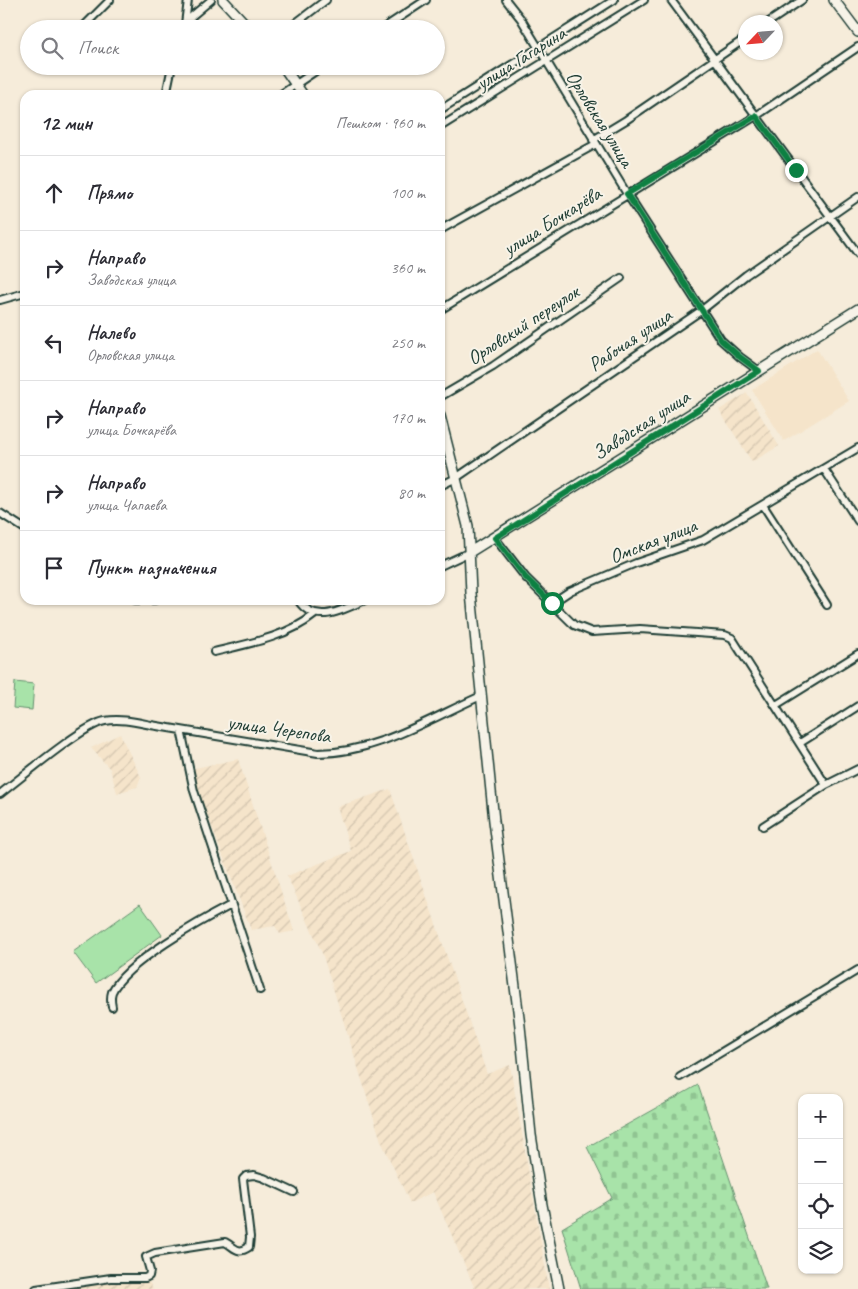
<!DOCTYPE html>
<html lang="ru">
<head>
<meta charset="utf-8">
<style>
	body { margin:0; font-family:Caveat,sans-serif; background:#f2f2f3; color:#2b2b33 }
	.controls { position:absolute; right:15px; bottom:15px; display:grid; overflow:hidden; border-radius:10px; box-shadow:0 1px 4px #0004 }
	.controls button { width:45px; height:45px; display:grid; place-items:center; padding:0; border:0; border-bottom:1px solid #e1e1e2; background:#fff; color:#2b2b33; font:25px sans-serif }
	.compass { position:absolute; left:738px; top:15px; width:45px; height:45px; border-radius:50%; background:#fff; box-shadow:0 1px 4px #0004; rotate:244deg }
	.stop { position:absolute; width:15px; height:15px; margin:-11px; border:4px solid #0b8043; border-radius:50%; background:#fff }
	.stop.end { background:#0b8043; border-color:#fff; box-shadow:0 1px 5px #0008 }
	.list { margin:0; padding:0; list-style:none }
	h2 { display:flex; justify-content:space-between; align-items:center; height:65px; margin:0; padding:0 20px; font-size:21px }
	h2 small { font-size:16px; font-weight:400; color:#7c7c81 }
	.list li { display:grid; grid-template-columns:32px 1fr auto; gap:15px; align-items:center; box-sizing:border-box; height:75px; padding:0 20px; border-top:1px solid #e1e1e2 }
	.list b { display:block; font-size:19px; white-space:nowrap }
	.list p { margin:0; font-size:16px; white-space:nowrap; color:#7c7c81 }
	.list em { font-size:16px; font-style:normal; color:#7c7c81 }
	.icon { flex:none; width:28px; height:28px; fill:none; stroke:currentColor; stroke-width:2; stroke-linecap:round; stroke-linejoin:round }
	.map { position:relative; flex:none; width:858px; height:1289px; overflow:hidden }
	.search { position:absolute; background:#fff; box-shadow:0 1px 4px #0004; left:20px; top:20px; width:425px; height:55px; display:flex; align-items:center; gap:12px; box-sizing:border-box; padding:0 18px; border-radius:28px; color:#7c7c81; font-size:19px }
	.panel { position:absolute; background:#fff; box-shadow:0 1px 4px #0004; left:20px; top:90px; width:425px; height:515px; border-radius:15px }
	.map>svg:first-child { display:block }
</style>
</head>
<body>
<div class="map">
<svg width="858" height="1289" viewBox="0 0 858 1289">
	<defs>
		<pattern id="industrial-furrows" width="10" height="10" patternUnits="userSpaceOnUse" patternTransform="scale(1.25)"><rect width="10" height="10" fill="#f5e4ca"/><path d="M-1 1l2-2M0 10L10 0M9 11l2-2" fill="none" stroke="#d2c4ae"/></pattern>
		<pattern id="cemetery-stones" width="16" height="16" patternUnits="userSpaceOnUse" patternTransform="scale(1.25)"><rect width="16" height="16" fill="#a8e3a9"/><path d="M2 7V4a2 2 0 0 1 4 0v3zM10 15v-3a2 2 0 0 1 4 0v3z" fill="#90c492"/></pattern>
	</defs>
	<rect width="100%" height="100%" fill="#f6ecda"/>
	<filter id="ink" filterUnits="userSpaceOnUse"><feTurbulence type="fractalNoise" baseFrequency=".02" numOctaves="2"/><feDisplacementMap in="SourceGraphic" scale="10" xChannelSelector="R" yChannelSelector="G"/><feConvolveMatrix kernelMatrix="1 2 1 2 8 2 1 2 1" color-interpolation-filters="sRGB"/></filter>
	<g filter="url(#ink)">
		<!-- built -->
		<path fill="#f5e4ca" d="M817 349 849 401 784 441 752 390Z"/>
		<!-- industrial -->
		<path fill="url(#industrial-furrows)" d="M747 393 779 446 752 462 719 410Z
			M120 734 141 777 137 787 117 793 110 769 91 748Z
			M238 759 294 931 280 934 275 926 251 930 190 769Z
			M390 789 487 1074 510 1065 549 1289H475L433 1192 410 1203 381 1141 322 953 287 876 351 851 337 807Z
			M105 1280H148L153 1289H51Z"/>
		<!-- cemetery -->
		<path fill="url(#cemetery-stones)" stroke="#64906e" d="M698 1085 767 1289H581L562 1228 612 1198 587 1147Z"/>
		<!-- park -->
		<path fill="#a8e3a9" stroke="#64906e" d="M15 682 34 684 32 710 13 708Z
			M140 904 162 935 96 983 73 952Z"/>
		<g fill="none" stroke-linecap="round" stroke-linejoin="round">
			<defs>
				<path id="street" d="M506 0 521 19 627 194 721 340 740 357 759 371
					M671 0 858 254
					M769 22 802 0
					M185 24 188 0
					M81 29 110 0
					M182 29 192 16 211 0
					M288 29 326 0
					M382 29 426 0
					M166 95 172 66
					M280 95 323 66
					M440 110 614 0
					M440 127 644 0
					M593 140 626 120 746 38
					M440 230 596 144
					M0 300 25 293
					M440 310 756 116 858 47
					M440 397 493 366 621 278
					M824 469 858 521
					M440 486 456 478 702 310 746 275 858 197
					M763 505 827 605
					M0 513 25 529
					M495 538 526 578 574 625 592 632 640 629 725 635 732 638 826 785
					M440 566 470 552
					M135 600H155
					M298 600C315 626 342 610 365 600
					M552 603 570 591 636 563 703 540 858 448
					M214 652C247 644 287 637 314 615
					M776 705 858 654
					M181 730 194 791 260 990
					M800 743 858 706
					M0 794C21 778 83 725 105 721 120 718 136 722 151 725L318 753C376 753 429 719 481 696
					M763 826 826 785 858 769
					M112 1007C111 1002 110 998 112 992 125 963 202 920 231 905
					M680 1077 858 970
					M36 1289 111 1278H145L149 1276 150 1271 146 1257 155 1253 225 1242C235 1247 237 1255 249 1247L250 1237 243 1179 246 1176 254 1175 264 1178 294 1192"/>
				<path id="secondary" d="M223 0 250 29
					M834 0 858 32
					M283 66 303 95
					M440 416 468 526 471 593 494 821 520 1026 531 1135 542 1205 559 1289
					M470 552 858 309"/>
			</defs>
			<!-- street casing -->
			<use href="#street" stroke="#1f3d34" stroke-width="10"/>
			<!-- secondary casing -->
			<use href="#secondary" stroke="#1f3d34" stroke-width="12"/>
			<!-- street -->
			<use href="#street" stroke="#f7f3e8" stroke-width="6"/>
			<!-- secondary -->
			<use href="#secondary" stroke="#f7f3e8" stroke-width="9"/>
		</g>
	</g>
	<g fill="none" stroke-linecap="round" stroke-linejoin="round" filter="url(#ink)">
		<!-- route -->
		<path stroke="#0b8043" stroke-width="6" d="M552 603 526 578 495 538 759 371 740 357 721 340 627 194 756 116 796 170"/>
	</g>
	<g text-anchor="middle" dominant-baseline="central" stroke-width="4" stroke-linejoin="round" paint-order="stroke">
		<!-- street labels -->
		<g font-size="20" fill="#1f3d34" stroke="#f7f3e8">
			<text transform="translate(521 58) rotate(-32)">улица Гагарина</text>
			<text transform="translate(600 119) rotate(58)">Орловская улица</text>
			<text transform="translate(552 221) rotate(-32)">улица Бочкарёва</text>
			<text transform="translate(523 325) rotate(-33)">Орловский переулок</text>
			<text transform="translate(630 340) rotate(-34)">Рабочая улица</text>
			<text transform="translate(641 425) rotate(-33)">Заводская улица</text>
			<text transform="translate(653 541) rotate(-21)">Омская улица</text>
			<text transform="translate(279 729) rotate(8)">улица Черепова</text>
		</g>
	</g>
</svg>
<div class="controls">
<button>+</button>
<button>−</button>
<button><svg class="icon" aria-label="locate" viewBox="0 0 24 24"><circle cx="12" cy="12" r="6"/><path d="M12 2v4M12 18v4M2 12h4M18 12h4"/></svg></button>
<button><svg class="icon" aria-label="layers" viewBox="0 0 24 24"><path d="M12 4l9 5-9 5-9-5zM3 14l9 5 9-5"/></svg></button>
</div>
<svg class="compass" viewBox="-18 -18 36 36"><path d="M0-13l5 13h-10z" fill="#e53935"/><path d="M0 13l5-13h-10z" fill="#7c7c81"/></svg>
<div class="stop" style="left:552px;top:603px"></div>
<div class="stop end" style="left:796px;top:170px"></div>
<div class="search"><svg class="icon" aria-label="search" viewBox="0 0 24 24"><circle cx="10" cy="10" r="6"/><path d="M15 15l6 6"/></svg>Поиск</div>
<section class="panel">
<h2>12 мин<small>Пешком · 960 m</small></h2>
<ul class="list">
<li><svg class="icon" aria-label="ahead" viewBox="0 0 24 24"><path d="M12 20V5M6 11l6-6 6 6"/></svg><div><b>Прямо</b></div><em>100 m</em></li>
<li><svg class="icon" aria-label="right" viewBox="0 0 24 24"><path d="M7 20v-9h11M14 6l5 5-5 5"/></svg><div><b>Направо</b><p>Заводская улица</p></div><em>360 m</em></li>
<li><svg class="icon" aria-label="left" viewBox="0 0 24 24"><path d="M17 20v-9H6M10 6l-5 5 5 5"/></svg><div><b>Налево</b><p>Орловская улица</p></div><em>250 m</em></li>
<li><svg class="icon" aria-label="right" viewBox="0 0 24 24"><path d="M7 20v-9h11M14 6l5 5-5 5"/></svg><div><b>Направо</b><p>улица Бочкарёва</p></div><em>170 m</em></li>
<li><svg class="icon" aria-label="right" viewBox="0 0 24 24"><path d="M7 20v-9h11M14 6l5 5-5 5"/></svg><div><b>Направо</b><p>улица Чапаева</p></div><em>80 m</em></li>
<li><svg class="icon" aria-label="arrive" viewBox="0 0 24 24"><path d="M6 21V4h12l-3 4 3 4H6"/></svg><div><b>Пункт назначения</b></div></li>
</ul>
</section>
</div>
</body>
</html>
